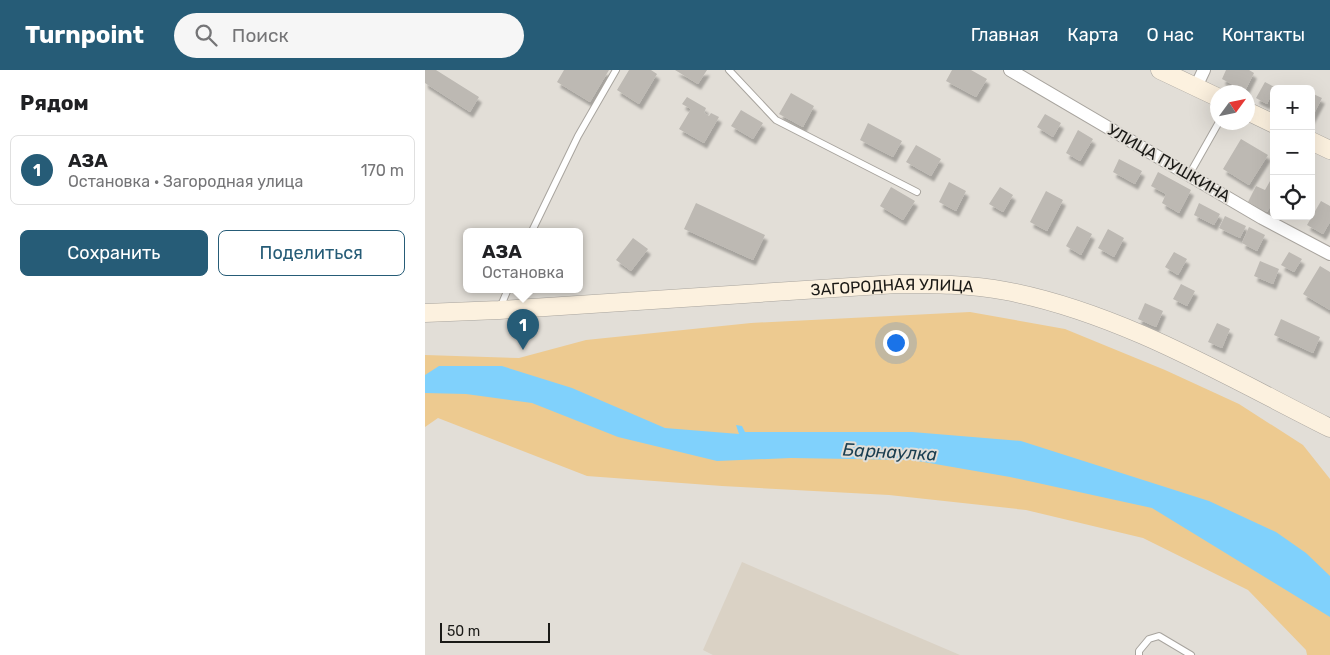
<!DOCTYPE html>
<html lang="ru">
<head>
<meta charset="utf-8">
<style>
	body { margin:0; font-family:Rubik,sans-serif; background:#f6f6f6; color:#202124 }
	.controls { position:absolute; right:15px; top:15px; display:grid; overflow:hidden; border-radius:8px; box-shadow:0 5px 20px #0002 }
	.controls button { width:45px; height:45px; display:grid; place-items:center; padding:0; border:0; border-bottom:1px solid #e0e0e0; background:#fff; color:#202124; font:25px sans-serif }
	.compass { position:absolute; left:785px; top:15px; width:45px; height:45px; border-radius:50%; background:#fff; box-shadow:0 5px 20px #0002; rotate:57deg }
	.scale { position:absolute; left:15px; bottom:12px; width:110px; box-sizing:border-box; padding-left:5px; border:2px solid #1b1a17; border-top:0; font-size:14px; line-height:18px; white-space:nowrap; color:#1b1a17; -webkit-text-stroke:4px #e2ded7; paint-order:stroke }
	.you { position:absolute; left:470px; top:272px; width:18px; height:18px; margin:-12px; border:4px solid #fff; border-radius:50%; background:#1a73e8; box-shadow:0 0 0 8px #1a73e833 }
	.badge { display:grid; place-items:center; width:32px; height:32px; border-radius:50%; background:#265c77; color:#fff; font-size:16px; font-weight:700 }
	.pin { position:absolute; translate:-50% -41px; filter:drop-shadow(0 1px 2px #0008) }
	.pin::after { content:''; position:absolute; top:26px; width:18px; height:15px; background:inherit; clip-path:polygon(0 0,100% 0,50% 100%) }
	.popup { position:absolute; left:38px; top:158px; width:120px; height:65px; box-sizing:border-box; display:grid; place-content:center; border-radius:8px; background:#fff; filter:drop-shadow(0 1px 4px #0005); font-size:16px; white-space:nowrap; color:#757577 }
	.popup b { font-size:19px; color:#202124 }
	.popup::after { content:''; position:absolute; left:50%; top:100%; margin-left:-10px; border:10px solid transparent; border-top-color:#fff }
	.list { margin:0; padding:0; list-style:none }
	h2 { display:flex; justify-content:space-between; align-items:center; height:65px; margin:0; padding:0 20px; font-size:21px }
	h2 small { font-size:16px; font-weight:400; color:#757577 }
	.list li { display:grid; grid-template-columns:32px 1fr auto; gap:15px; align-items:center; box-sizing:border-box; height:70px; margin:0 10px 10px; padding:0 10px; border:1px solid #e0e0e0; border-radius:8px }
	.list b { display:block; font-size:19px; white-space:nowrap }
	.list p { margin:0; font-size:16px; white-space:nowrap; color:#757577 }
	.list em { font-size:16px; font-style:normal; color:#757577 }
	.actions { display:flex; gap:10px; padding:15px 20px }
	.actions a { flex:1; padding:11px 0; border:1px solid #265c77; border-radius:8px; text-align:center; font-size:18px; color:#265c77 }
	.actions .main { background:#265c77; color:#fff }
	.icon { flex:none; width:28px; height:28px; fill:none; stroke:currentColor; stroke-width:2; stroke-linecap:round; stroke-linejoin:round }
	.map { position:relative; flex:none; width:905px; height:585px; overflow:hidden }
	header { display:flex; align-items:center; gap:30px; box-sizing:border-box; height:70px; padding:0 25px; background:#265c77; color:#fff }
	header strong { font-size:24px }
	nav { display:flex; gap:28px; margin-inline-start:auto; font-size:18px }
	.search { width:350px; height:45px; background:#f6f6f6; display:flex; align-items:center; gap:12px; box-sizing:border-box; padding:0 18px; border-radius:28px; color:#757577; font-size:19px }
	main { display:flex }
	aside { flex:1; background:#fff }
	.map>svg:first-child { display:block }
</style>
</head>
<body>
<header>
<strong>Turnpoint</strong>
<div class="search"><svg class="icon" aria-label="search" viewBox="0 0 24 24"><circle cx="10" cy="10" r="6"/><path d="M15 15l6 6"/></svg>Поиск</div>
<nav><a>Главная</a><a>Карта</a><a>О нас</a><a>Контакты</a></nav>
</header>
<main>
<aside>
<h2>Рядом<small></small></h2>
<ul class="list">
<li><span class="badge">1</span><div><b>АЗА</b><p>Остановка · Загородная улица</p></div><em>170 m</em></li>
</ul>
<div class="actions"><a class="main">Сохранить</a><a>Поделиться</a></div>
</aside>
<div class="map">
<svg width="905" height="585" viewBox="0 0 905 585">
	<defs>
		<filter id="shadow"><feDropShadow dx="3" dy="5.5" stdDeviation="1" flood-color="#0004"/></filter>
	</defs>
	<rect width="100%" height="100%" fill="#e2ded7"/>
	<!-- built -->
	<path fill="#dad2c5" d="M317 492 535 585H288L278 580Z"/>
	<!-- green -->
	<path fill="#edca90" d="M545 242 640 259 740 300 814 334 878 375 905 409V585H882L881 580 823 520 718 468 601 440 464 425 297 416 162 406 13 348 0 357V285L94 288 161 270 326 253Z"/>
	<!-- water -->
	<path fill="#80d1fc" d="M14 296H77L147 318 240 358 314 364 311 355 317 356 320 362H487L596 371 784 431 851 462 881 483 905 506V547L727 438 585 407 487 390 366 388 292 391 193 367 107 333 41 324 0 323V305Z"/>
	<!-- building -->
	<path fill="#bdb9b3" filter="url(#shadow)" d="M0 0H11L54 27 45 42 0 13Z
		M139 0H184L165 32 132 12Z
		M204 0H226L232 4 214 34 192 20Z
		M250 0H282L273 14Z
		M527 0H546L562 9 551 27 521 11Z
		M801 0H824L829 3 820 21 797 9Z
		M840 12 853 19H849L842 34 831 28Z
		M366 23 389 36 378 57 354 44Z
		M886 23 897 28 886 49Z
		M262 27 281 38 279 43 284 46 286 43 294 47 279 73 254 59 266 39 257 34Z
		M316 40 338 53 328 69 306 56Z
		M620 44 636 53 628 67 612 57Z
		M443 53 477 71 468 87 435 70Z
		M653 60 668 69 655 91 641 83Z
		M816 69 843 85 824 115 798 99Z
		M491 75 516 89 506 106 481 92Z
		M694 89 717 101 710 114 688 102Z
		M733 102 766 120 754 143 737 133 741 124 726 116Z
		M849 104V130L842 142 823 132 831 116 840 120Z
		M524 112 541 121 531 141 514 132Z
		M466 117 490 131 478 150 455 136Z
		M575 117 588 125 578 142 564 134Z
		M621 121 638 130 622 161 605 152Z
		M896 131 905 136V152L898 164 882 155Z
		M271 133 340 165 328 190 259 159Z
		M774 133 795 144 789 155 769 145Z
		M800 146 821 156 815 168 794 158Z
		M652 156 667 164 656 185 641 176Z
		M824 157 840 165 832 181 817 173Z
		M683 159 699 168 689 187 673 178Z
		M208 168 223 179 206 201 191 190Z
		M749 182 762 189 753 205 740 197Z
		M864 182 877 189 869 202 856 195Z
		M835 191 854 199 848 214 829 206Z
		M895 196 905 202V240L878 224Z
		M756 214 770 221 762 236 748 229Z
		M720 233 738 241 731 257 713 249Z
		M856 249 895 267 888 283 849 265Z
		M792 253 805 259 797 278 783 272Z"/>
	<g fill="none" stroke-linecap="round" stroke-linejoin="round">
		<defs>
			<path id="lane" d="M304 0 351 50 492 122
				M764 105 794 52
				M107 161 153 66 191 0
				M75 238 83 219
				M714 585V581L724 569 734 566 766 585"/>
			<path id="street" d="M585 0 837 148 905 184
				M771 17 779 0"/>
			<g id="secondary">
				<path d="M735 0 792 27"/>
				<path d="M822 41 849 54"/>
				<path d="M886 71 905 80"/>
				<path id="s1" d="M0 243 74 240 472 214C508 214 545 214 581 221 696 243 801 306 905 358"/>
			</g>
		</defs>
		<!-- lane casing -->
		<use href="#lane" stroke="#a8a49e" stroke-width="8"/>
		<!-- street casing -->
		<use href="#street" stroke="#a8a49e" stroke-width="14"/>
		<!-- secondary casing -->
		<use href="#secondary" stroke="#a8a49e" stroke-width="19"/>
		<!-- lane -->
		<use href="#lane" stroke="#fff" stroke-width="6"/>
		<!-- street -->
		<use href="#street" stroke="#fff" stroke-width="12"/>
		<!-- secondary -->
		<use href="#secondary" stroke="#fcf1df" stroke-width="18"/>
	</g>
	<g text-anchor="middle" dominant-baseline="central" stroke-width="4" stroke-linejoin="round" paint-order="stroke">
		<!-- street labels -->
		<g font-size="16" fill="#1b1a17" stroke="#e2ded7">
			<text transform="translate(744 93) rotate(30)">УЛИЦА ПУШКИНА</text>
			<text stroke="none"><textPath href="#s1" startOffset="468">ЗАГОРОДНАЯ УЛИЦА</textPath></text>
		</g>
		<!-- water labels -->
		<g font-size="18" font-style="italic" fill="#1a3e50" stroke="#e2ded7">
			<text transform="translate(465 382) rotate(3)">Барнаулка</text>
		</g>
	</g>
</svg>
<div class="controls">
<button>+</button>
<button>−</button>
<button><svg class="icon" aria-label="locate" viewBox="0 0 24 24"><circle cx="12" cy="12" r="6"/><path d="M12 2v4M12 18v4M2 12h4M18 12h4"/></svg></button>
</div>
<svg class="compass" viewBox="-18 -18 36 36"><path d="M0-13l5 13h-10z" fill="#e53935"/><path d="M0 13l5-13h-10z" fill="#757577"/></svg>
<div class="scale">50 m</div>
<div class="you"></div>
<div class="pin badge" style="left:98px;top:280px">1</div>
<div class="popup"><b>АЗА</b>Остановка</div>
</div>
</main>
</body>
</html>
